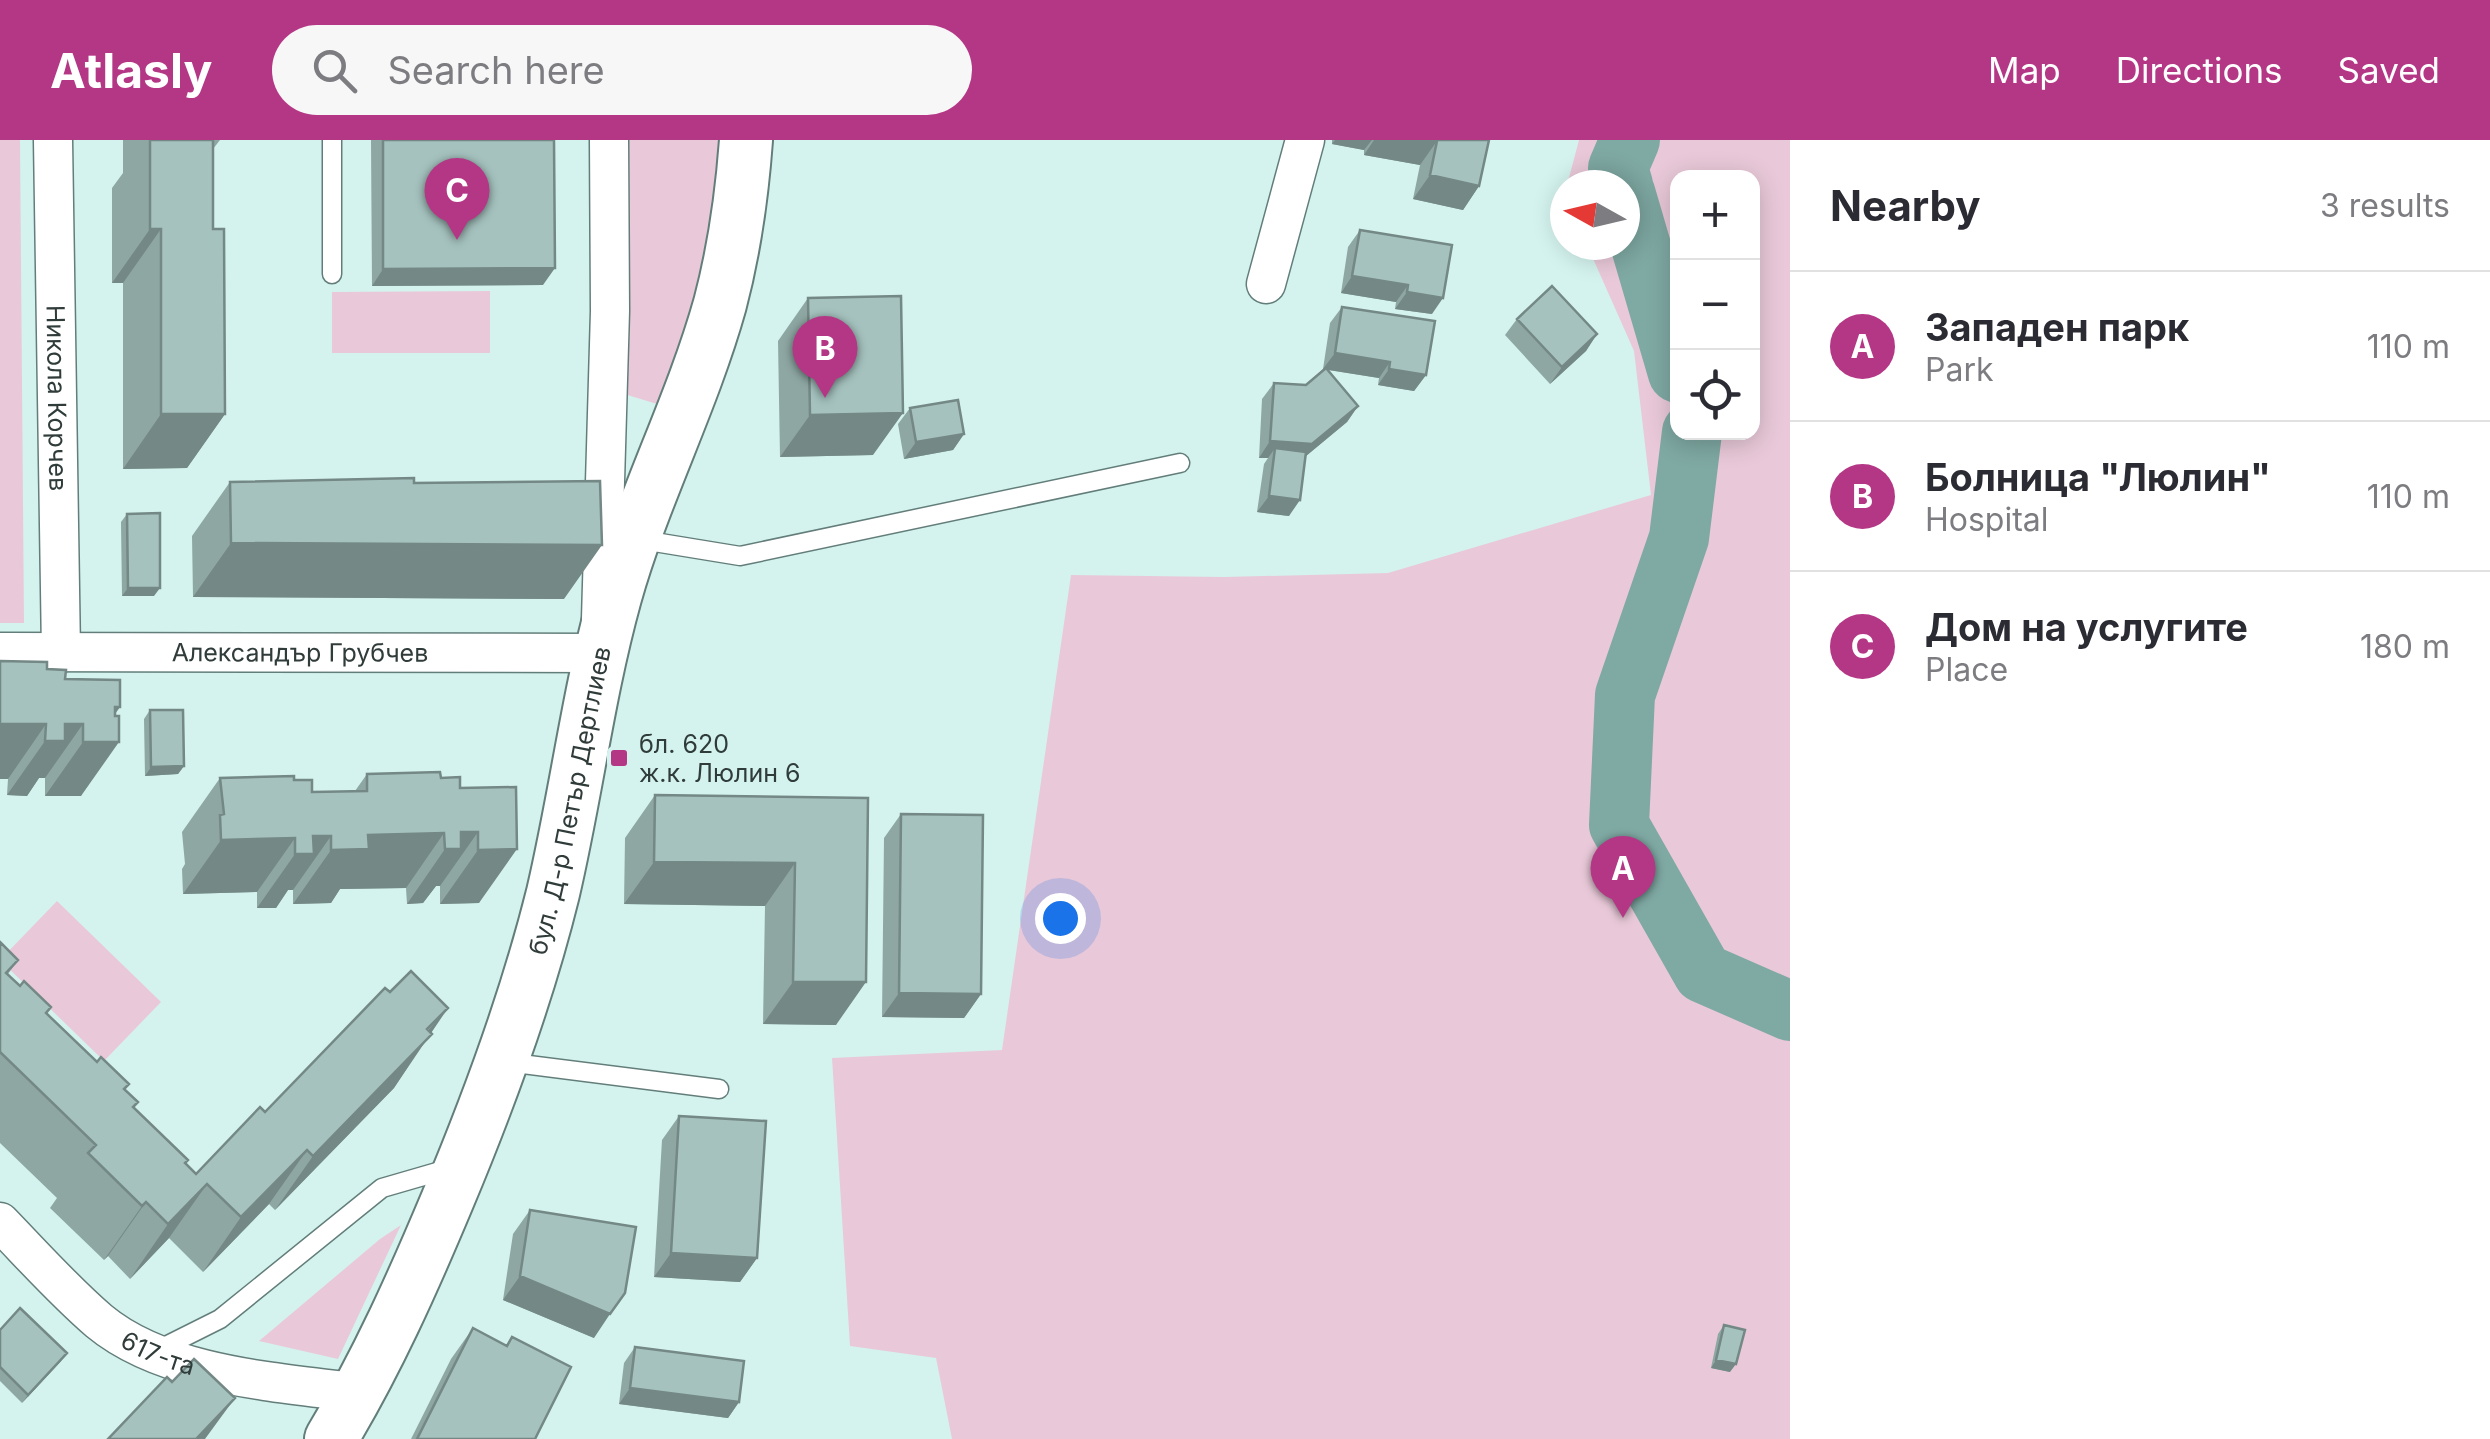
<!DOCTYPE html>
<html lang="en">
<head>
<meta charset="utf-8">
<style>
	body { margin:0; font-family:Inter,sans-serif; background:#f7f7f7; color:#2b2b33 }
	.controls { position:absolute; right:30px; top:30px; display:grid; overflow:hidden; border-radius:20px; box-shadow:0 5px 25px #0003 }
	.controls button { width:90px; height:90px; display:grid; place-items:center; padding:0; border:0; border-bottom:2px solid #e1e1e2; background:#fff; color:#2b2b33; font:50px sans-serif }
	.compass { position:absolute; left:1550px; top:30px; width:90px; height:90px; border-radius:50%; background:#fff; box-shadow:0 5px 25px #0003; rotate:278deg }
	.you { position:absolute; left:1060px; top:778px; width:35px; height:35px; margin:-25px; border:8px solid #fff; border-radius:50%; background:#1a73e8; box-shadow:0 0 0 15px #1a73e833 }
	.badge { display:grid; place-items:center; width:65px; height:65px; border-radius:50%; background:#b43786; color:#fff; font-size:32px; font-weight:700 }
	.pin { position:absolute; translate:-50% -82px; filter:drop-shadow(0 2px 5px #0008) }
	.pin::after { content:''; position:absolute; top:52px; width:35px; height:30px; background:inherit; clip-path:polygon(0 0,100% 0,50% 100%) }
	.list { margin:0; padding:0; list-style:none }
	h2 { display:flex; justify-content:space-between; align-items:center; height:130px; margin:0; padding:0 40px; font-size:42px }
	h2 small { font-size:32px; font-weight:400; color:#7c7c81 }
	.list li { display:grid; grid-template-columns:65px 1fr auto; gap:30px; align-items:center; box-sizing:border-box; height:150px; padding:0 40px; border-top:2px solid #e1e1e2 }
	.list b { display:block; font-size:38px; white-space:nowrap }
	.list p { margin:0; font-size:32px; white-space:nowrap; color:#7c7c81 }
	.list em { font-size:32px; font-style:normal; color:#7c7c81 }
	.icon { flex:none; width:55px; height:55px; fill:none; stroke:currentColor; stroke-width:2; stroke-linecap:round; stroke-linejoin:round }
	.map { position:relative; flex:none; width:1790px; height:1299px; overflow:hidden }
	header { display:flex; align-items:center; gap:60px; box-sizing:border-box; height:140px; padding:0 50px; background:#b43786; color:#fff }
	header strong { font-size:48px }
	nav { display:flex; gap:55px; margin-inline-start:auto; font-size:35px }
	.search { width:700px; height:90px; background:#f7f7f7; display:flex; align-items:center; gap:25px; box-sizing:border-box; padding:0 35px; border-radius:55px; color:#7c7c81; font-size:38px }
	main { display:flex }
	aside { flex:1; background:#fff }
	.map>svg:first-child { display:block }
</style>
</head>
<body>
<header>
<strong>Atlasly</strong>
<div class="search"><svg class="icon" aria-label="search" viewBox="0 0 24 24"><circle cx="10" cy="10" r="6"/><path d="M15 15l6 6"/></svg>Search here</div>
<nav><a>Map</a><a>Directions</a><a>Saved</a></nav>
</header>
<main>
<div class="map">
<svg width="1790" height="1299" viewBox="0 0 1790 1299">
	<rect width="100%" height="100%" fill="#d4f3ee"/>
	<!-- green -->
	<path fill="#e9c9d9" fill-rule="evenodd" d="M0 0H20L24 483H0Z
		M627 0H730L728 56 667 267 624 254Z
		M1579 0H1790V1299H952L936 1218 850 1206 832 918 1002 910 1071 435 1224 437 1388 433 1651 355 1634 211 1587 105H1625V45H1567ZM1678 38H1752V292H1678Z
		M490 151V213H332V152Z
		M57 761 161 862 104 921 0 820Z
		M401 1085 338 1219 259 1201 380 1099Z"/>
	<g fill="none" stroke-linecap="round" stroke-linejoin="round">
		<!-- river -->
		<path stroke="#7fa9a3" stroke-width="60" d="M1623 45 1618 28 1630 0
			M1625 52 1678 233
			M1692 292 1679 398 1625 555 1619 685 1703 833 1790 871"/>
		<defs>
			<path id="lane" d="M332 0V134
				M636 399 740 416 1180 323
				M506 922 719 949
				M158 1210 220 1179 382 1048 451 1028"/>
			<g id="street">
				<path id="s1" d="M53 0 61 513"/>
				<path d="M1266 144 1305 0"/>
				<path id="s2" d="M0 512 600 513 610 171 609 0"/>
				<path id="s3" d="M0 1082C32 1115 64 1151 99 1181 165 1236 277 1242 359 1253"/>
			</g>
			<g id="secondary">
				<path id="s4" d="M331 1299C377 1223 413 1142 447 1061 489 961 527 858 553 753 576 655 588 554 615 457 643 357 692 264 720 164 734 111 742 55 746 0"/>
			</g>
		</defs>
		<!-- lane casing -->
		<use href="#lane" stroke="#637e7a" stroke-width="21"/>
		<!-- street casing -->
		<use href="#street" stroke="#637e7a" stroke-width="41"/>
		<!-- secondary casing -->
		<use href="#secondary" stroke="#637e7a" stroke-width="56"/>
		<!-- lane -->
		<use href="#lane" stroke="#fff" stroke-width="18"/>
		<!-- street -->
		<use href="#street" stroke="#fff" stroke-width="38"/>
		<!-- secondary -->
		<use href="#secondary" stroke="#fff" stroke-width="52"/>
	</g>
	<!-- wall -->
	<path fill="#8ea7a3" d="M123 0H220L213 9V89L225 274 187 328 123 329V143H112V48L123 33Z
		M371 0H554L543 145 372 146Z
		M1332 0H1489L1479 46 1463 70 1413 59 1420 25 1364 15V10L1332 4Z
		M1360 90 1432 174 1395 169 1396 162 1341 153 1348 107Z
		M808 158 873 315 780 317 778 201Z
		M1342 167 1426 235 1414 251 1378 245 1379 238 1328 230 1358 266 1347 282 1306 316 1289 376 1257 372 1264 324 1268 318H1259L1262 259 1274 243 1306 245 1323 229 1330 183Z
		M1517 179 1597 194 1586 211 1550 244 1505 195Z
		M910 268 964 294 953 310 904 319 898 284Z
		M230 342 414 343 564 459 193 457 192 396Z
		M127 374 154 456H122L121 382Z
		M0 521 47 529 120 567 115 573 81 656H45V638H39L27 656 7 655 8 639H0Z
		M150 570 184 626 178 634 145 636 144 579Z
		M367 634 441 638 460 648 516 647 479 763 440 764V746H436L423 763 407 764 406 748 340 749 331 763 293 764V750H288L276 768H257V752L183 754 182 729 185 724 182 692 220 638 294 640 312 652 355 651Z
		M655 655 868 658 836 885 763 884 765 766 624 764 625 698Z
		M901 674 981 854 964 878 882 877 884 698Z
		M0 802 18 820 8 834 20 846 51 867 47 873 97 922 129 944 125 949 138 962 134 968 196 1034 265 972 430 892 394 948 275 1070 269 1064 203 1132 169 1098 130 1139 108 1116 104 1120 50 1068 57 1058 0 1003Z
		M679 976 757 1118 740 1142 654 1137 662 1000Z
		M530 1070 594 1198 503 1160 513 1094Z
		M1724 1185 1730 1232 1711 1228 1718 1194Z
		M473 1188 506 1205 512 1197 535 1299H411L451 1219Z
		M0 1190 61 1221 22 1263 0 1241Z
		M635 1207 739 1262 728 1278 619 1264 624 1223Z"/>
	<!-- shaded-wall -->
	<path fill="#748885" d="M1335 0H1372L1364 10 1332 4Z
		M1374 0H1432L1437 1 1420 25 1364 15Z
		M1430 35 1479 46 1463 70 1413 59Z
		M150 89H161L123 143H112Z
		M555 128 543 145 372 146 383 129Z
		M1352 136 1408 145 1396 162 1341 153Z
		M1407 152 1443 158 1432 174 1395 169Z
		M1597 194 1586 211 1550 244 1562 227Z
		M1335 213 1390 222 1379 238 1323 229Z
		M1389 229 1426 235 1414 251 1378 245Z
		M1358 266 1347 282 1300 321 1275 308 1268 318H1259L1270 301Z
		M903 273 873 315 780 317 810 275Z
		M161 274H225L187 328 123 329Z
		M964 294 953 310 904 319 916 302Z
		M1269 356 1300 360 1289 376 1257 372Z
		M231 403 602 405 564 459 193 457Z
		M128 448H160L154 456H122Z
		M115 567H120L95 602H119L81 656H45L83 602Z
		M0 584H46L8 639H0Z
		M65 584H83L45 638H39L27 656 7 655 45 601Z
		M184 626 178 634 145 636 151 627Z
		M461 692H478L440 746H436L423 763 407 764 445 709Z
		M444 693 406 748 340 749 331 763 293 764 331 710 368 695Z
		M313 696H331L293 750H288L276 768H257L295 714Z
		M295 698 257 752 183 754 221 700Z
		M517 709 479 763 440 764 478 710Z
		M654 722 795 723 765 766 624 764Z
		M793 842H866L836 885 763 884Z
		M899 853 981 854 964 878 882 877Z
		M448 868 394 948 275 1070 313 1016Z
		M307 1010 269 1064 203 1132 241 1077Z
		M207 1044 169 1098 130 1139 168 1084Z
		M146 1062 108 1116 104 1120 142 1066Z
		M671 1113 757 1118 740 1142 654 1137Z
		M520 1136 610 1174 594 1198 503 1160Z
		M67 1213 61 1221 22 1263 28 1255Z
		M1716 1220 1736 1224 1730 1232 1711 1228Z
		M630 1248 739 1262 728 1278 619 1264Z
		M235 1258 205 1299H196Z"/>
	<!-- building -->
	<path fill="#a5c2be" stroke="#748885" stroke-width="2.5" d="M150 0H213V89H224L225 274H161V89H150Z
		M383 0H554L555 128 383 129Z
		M1432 0H1489L1479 46 1430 35 1437 1Z
		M1360 90 1452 105 1443 158 1407 152 1408 145 1352 136Z
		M1552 146 1597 194 1562 227 1517 179Z
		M901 156 903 273 810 275 808 158Z
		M1342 167 1435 181 1426 235 1389 229 1390 222 1335 213Z
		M1326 228 1358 266 1312 304 1270 301 1274 243 1306 245Z
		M958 260 964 294 916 302 910 268Z
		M1275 308 1306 312 1300 360 1269 356Z
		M414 338V343L600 341 602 405 231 403 230 342Z
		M160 373V448H128L127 374Z
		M0 521 47 522V529L66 530 65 539 120 540V567H115V576H119V602H83V584H65V601H45L46 584H0Z
		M150 570H183L184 626 151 627Z
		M440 632 441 638 460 637V648L516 647 517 709 478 710V692H461V709H445L444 693 368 695 369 709 331 710V696H313L314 714H295V698L221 700 220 675 224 674 220 638 294 636V640H312V652L367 651V634Z
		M655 655 868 658 866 842H793L795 723 654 722Z
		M901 674 983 675 981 854 899 853Z
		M0 802 18 820 6 833 20 846 24 841 51 867 46 873 97 922 101 917 129 944 124 949 138 962 133 967 188 1020 185 1023 196 1034 260 967 265 972 385 848 390 852 411 831 448 868 427 889 432 894 313 1016 307 1010 241 1077 207 1044 168 1084 146 1062 142 1066 88 1013 96 1005 0 912Z
		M679 976 766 981 757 1118 671 1113Z
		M530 1070 636 1087 625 1153 610 1174 520 1136Z
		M20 1168 67 1213 28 1255 0 1227V1190Z
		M1724 1185 1745 1190 1736 1224 1716 1220Z
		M473 1188 507 1206 512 1197 571 1227 535 1299H417Z
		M635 1207 744 1221 739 1262 630 1248Z
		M194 1219 235 1258 196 1299H108L167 1237 172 1242Z"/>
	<!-- markers -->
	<rect fill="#b43786" stroke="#d4f3ee" stroke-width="4" x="609" y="608" width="20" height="20" rx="5"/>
	<g text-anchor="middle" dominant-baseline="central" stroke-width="8" stroke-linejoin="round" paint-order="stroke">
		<!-- street labels -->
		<g font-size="25" fill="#303c3a" stroke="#d4f3ee">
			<text stroke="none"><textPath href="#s1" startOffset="258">Никола Корчев</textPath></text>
			<text stroke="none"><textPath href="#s2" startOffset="300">Александър Грубчев</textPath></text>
			<text stroke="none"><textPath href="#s4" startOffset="685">бул. Д-р Петър Дертлиев</textPath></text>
			<text stroke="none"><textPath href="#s3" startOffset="208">617-та</textPath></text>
		</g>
		<!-- poi labels -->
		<g font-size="25" fill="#303c3a" stroke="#d4f3ee" text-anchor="start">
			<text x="639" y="604">бл. 620<tspan x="639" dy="29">ж.к. Люлин 6</tspan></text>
		</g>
	</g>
</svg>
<div class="controls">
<button>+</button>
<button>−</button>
<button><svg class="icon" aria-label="locate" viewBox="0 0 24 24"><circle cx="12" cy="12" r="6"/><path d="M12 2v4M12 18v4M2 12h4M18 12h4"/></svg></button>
</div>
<svg class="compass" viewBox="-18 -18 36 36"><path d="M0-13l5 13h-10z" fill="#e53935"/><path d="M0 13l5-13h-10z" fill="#7c7c81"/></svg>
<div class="you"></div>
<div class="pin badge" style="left:1623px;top:778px">A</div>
<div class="pin badge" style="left:825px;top:258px">B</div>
<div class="pin badge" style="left:457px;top:100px">C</div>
</div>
<aside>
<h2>Nearby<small>3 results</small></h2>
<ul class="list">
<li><span class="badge">A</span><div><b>Западен парк</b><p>Park</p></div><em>110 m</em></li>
<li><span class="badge">B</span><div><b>Болница &quot;Люлин&quot;</b><p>Hospital</p></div><em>110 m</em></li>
<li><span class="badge">C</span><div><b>Дом на услугите</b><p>Place</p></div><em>180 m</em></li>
</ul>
</aside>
</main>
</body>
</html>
